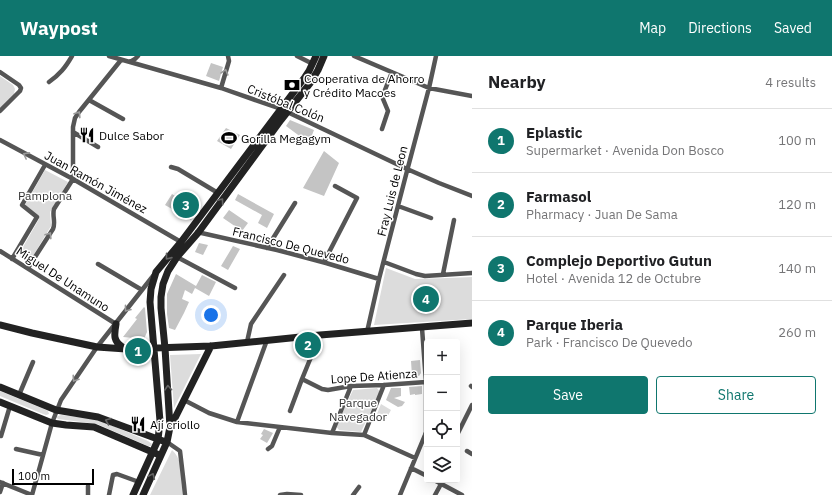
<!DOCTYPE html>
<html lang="en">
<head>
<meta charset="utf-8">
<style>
	body { margin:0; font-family:"IBM Plex Sans",sans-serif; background:#f6f6f6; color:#202124 }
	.controls { position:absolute; right:12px; bottom:12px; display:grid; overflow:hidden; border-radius:4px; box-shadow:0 4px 16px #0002 }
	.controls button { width:36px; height:36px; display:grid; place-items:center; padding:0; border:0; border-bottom:1px solid #e0e0e0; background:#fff; color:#202124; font:20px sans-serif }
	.scale { position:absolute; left:12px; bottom:10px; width:82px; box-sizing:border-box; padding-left:4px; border:2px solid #000; border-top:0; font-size:11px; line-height:14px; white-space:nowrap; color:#000; -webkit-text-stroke:3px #fff; paint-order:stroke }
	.you { position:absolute; left:211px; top:259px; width:14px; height:14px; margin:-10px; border:3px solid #fff; border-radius:50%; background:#1a73e8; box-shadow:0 0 0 6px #1a73e833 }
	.badge { display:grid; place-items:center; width:26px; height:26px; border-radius:50%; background:#0f766e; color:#fff; font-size:13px; font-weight:700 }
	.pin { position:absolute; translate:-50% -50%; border:2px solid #fff; box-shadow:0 1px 4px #0006 }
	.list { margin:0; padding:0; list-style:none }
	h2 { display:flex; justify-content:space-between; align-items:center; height:52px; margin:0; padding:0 16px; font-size:17px }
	h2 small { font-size:13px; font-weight:400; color:#757577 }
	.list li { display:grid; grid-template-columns:26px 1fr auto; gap:12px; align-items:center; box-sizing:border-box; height:64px; padding:0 16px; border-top:1px solid #e0e0e0 }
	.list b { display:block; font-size:15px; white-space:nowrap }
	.list p { margin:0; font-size:13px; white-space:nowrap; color:#757577 }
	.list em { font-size:13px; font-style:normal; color:#757577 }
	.actions { display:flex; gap:8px; padding:12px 16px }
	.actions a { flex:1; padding:9px 0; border:1px solid #0f766e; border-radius:4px; text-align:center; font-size:14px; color:#0f766e }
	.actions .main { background:#0f766e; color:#fff }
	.icon { flex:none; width:22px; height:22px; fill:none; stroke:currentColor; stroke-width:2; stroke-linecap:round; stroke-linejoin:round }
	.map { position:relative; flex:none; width:472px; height:439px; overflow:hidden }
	header { display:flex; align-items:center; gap:24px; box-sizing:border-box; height:56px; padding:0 20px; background:#0f766e; color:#fff }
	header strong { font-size:19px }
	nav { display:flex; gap:22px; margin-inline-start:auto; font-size:14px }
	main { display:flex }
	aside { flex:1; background:#fff }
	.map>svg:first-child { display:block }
</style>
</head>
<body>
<header>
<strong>Waypost</strong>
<nav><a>Map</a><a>Directions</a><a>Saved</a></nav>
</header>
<main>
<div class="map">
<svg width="472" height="439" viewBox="0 0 472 439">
	<rect width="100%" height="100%" fill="#fff"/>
	<!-- green -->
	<path fill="#dcdcdc" d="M0 20 13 29 15 33 14 38 0 52Z
		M45 114 68 126 50 156 51 170 30 205 27 206 20 201 19 198 39 163V161L25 149Z
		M386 212 415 223 448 222 472 221V263L374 269Z
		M201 298 174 352 170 299Z
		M377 332 380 336 361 376 339 374 336 370 353 334Z
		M0 335 44 353 48 355 49 358 46 359 43 358 0 340Z
		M381 348 391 354 386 363 377 358Z
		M61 359 97 363 148 385 152 388 151 390H148L97 368 58 363 56 361 58 360Z
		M172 394C183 403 183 426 182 439H150Z"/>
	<!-- building -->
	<path fill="#c4c4c4" d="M211 7 223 11 219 25 206 20Z
		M290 64 314 74 309 87 286 70Z
		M226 72 240 79 231 93 217 85Z
		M324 95 339 107 324 140 303 132Z
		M172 138 198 155 191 164 165 149Z
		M238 138 274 158 267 172 258 167 262 159 235 144Z
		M229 154 248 167 242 175 223 162Z
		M199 187 208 189 203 199 195 196Z
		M233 190 240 193 228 214 221 210Z
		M176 218 196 230 202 219 216 226 209 240 195 232 192 238 185 234 182 243 189 246 184 257 175 274 169 272 167 258V238Z
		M144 251 145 252 147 276 144 283 135 281 134 282 123 281 137 263 135 262Z
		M420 304 421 317 419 320H412L411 305Z
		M422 330V338L415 339V338L410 339 409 331Z
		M391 332H401V340L394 342 405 346 402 350 398 351 386 344Z
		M264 373 273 377 267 387 260 383 263 379 261 378Z"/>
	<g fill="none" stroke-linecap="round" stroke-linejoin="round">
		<!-- minor -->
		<path stroke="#555" stroke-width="4.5" d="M109 0 221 32 281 53 407 113 439 127 472 140
			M297 0 313 8
			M354 0 429 32 472 40
			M130 6 135 3 138 0
			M0 16 19 29 21 32 20 35 0 55
			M49 26C60 18 65 12 72 0
			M221 32 229 5 228 0
			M89 44 123 63
			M382 73 388 55 383 43V39L392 16
			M73 76 98 91
			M0 84 73 123 181 186
			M171 111 178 113 218 137
			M398 150 431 162
			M197 176 277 194 326 207 379 223
			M267 192 295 147
			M0 195 116 268
			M177 201 235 232
			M12 203 37 161 22 149 45 109
			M324 206 357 142 335 130
			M384 206 416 218 425 220 472 217
			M98 208 142 234
			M28 212 53 173C56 166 52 160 54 153L73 123V71L75 62 79 56 121 4
			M443 218 454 164
			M367 276 379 223 407 115 429 32 436 0
			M247 286 251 268 284 219
			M302 323 322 333 328 334 351 330 384 329 426 326
			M471 330 472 331
			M19 339 33 306
			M184 344 209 357 237 366 332 377 364 379 415 402
			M290 355 302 323 320 279
			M237 366 267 284
			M332 377 351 330
			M364 379 384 329
			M457 379 472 349
			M1 380 10 350
			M167 386 180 395 184 429 185 439
			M16 393 43 399
			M268 393 272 390 280 371
			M467 395 472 398
			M411 412 427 420
			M434 424 462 439
			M0 426 32 439 52 367 61 344 97 291 153 220
			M0 436 3 427
			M88 439V430
			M109 439 113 419 117 418 139 426
			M280 439 287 438 301 439
			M353 439 359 431
			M400 439 425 379 426 376V326L422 272
			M435 439 441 428"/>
		<!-- secondary -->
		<path stroke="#222" stroke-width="7" d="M116 268C114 279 113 286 124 292
			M0 269 32 277 97 291 126 293 211 290 320 279 472 267
			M0 331 56 354 98 361 163 385
			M0 346 52 367 66 369 94 371 157 398
			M171 370 211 290
			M133 439 158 384 160 365 150 246 151 233 156 216 181 186 305 21 309 15 316 0
			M143 439 167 386 170 371 165 292 161 252V241L163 228 168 215 177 201 198 177 281 64 311 26 318 14 324 0"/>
	</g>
	<!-- one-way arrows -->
	<defs><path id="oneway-chevron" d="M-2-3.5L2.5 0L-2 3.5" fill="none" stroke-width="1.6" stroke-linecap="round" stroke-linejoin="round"/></defs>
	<g stroke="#999">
		<use href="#oneway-chevron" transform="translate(225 16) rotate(-74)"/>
		<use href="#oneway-chevron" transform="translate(78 58) rotate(-57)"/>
		<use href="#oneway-chevron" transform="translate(26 99) rotate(-152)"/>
		<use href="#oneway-chevron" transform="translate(49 179) rotate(-57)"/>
		<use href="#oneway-chevron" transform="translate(127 253) rotate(128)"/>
		<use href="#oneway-chevron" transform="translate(75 323) rotate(124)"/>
	</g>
	<g stroke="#646464">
		<use href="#oneway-chevron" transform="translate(221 145) rotate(-54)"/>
		<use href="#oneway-chevron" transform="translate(168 201) rotate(129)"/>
		<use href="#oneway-chevron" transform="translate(168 332) rotate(-94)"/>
		<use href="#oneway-chevron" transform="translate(108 365) rotate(-159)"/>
		<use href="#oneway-chevron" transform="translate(152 420) rotate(-66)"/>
	</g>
	<!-- icons -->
	<defs>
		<symbol id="bank-bare" viewBox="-9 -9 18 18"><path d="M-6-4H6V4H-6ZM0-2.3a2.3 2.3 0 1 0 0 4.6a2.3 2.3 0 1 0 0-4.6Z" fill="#000" stroke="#fff" stroke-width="2.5" paint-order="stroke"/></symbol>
		<symbol id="restaurant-bare" viewBox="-9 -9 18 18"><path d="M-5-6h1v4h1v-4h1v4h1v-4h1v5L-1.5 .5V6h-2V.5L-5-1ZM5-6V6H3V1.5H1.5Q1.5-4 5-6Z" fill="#000" stroke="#fff" stroke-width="2.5" paint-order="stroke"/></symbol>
		<symbol id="stadium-bare" viewBox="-9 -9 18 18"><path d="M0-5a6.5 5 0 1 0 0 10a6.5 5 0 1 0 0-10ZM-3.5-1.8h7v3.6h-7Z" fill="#000" stroke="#fff" stroke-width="2.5" paint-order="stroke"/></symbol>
	</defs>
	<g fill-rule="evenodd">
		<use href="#bank-bare" x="281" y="18" width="22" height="22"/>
		<use href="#restaurant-bare" x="76" y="68" width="22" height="22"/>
		<use href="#stadium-bare" x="218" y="71" width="22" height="22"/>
		<use href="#restaurant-bare" x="127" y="357" width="22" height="22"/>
	</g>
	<g text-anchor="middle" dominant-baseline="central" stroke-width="3" stroke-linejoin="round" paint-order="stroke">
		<!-- poi labels -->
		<g font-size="12" fill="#000" stroke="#fff" text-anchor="start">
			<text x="304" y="22">Cooperativa de Ahorro<tspan x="304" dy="14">y Crédito Macoes</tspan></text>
			<text x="99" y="79">Dulce Sabor</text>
			<text x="241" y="82">Gorilla Megagym</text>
			<text x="150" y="368">Ají criollo</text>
		</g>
		<!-- street labels -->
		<g font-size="12" fill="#000" stroke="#fff">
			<text transform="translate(286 47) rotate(22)">Cristóbal Colón</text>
			<text transform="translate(96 126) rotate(29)">Juan Ramón Jiménez</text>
			<text transform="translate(392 135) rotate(-76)">Fray Luis de Leon</text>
			<text transform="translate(291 189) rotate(14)">Francisco De Quevedo</text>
			<text transform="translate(63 223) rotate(33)">Miguel De Unamuno</text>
			<text transform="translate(374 320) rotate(-4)">Lope De Atienza</text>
		</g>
		<!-- park labels -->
		<g font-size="12" fill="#333" stroke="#fff">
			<text x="45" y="139">Pamplona</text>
			<text x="358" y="346">Parque<tspan x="358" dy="14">Navegador</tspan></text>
		</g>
	</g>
</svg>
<div class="controls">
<button>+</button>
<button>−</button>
<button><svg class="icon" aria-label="locate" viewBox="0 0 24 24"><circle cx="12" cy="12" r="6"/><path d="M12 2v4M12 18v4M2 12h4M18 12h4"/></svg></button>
<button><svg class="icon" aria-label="layers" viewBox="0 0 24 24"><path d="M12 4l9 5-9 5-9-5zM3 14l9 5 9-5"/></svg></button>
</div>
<div class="scale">100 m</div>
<div class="you"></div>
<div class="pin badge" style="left:138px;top:295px">1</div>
<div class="pin badge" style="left:308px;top:289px">2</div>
<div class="pin badge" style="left:186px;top:149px">3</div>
<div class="pin badge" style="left:426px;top:243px">4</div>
</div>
<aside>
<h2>Nearby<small>4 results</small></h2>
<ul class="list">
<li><span class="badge">1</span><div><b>Eplastic</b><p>Supermarket · Avenida Don Bosco</p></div><em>100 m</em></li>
<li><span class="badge">2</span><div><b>Farmasol</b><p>Pharmacy · Juan De Sama</p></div><em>120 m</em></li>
<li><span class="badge">3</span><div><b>Complejo Deportivo Gutun</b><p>Hotel · Avenida 12 de Octubre</p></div><em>140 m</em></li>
<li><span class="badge">4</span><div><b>Parque Iberia</b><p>Park · Francisco De Quevedo</p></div><em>260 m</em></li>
</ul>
<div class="actions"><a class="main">Save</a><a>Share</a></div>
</aside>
</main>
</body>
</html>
